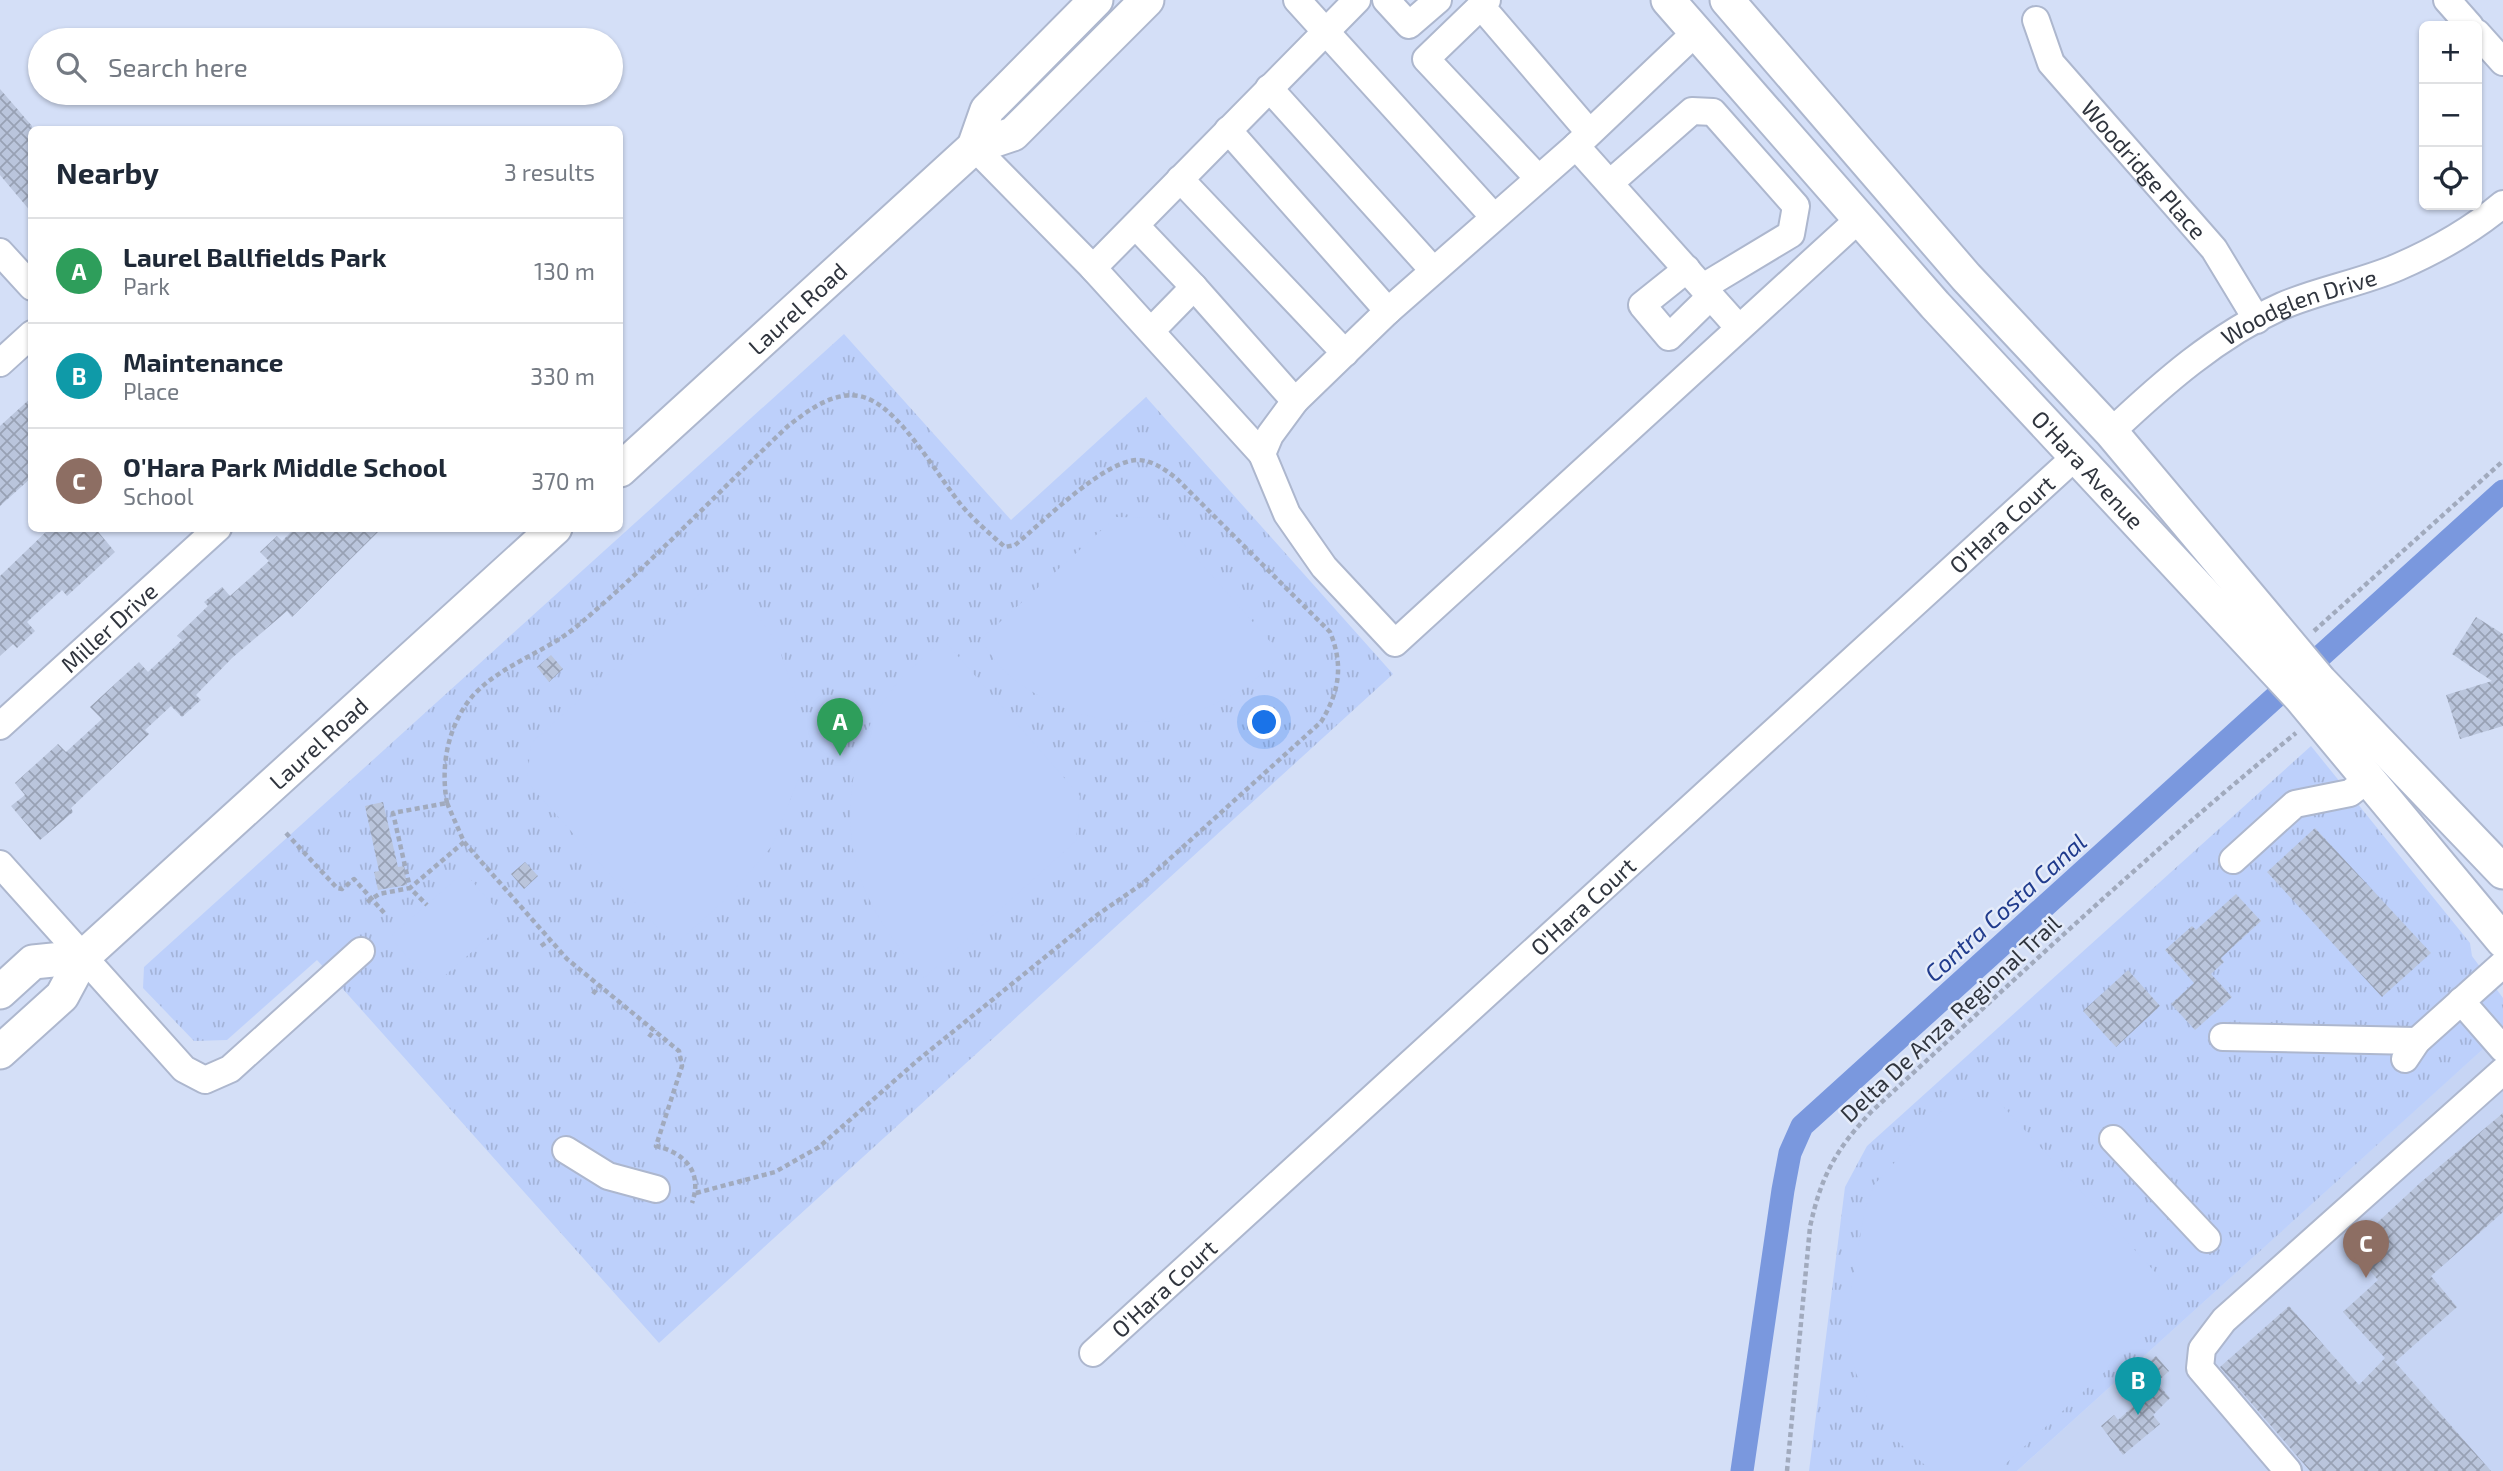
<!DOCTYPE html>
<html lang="en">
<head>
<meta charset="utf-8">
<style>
	body { margin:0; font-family:"Exo 2",sans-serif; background:#f2f2f3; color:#1f2937 }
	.controls { position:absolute; right:21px; top:21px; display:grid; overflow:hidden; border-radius:10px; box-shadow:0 2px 5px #0004 }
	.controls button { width:63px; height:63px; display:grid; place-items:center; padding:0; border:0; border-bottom:2px solid #e0e1e3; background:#fff; color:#1f2937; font:35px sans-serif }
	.you { position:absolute; left:1265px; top:723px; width:24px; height:24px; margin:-18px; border:5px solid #fff; border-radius:50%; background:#1a73e8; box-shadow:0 0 0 10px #1a73e833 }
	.badge { display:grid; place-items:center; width:46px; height:46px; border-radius:50%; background:#b45309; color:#fff; font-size:23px; font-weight:700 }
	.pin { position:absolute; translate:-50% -58px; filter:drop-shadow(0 2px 4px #0008) }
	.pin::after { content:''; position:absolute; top:37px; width:24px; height:21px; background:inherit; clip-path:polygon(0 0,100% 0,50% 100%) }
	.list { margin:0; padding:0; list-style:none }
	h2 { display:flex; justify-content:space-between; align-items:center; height:91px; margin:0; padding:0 28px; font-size:30px }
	h2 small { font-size:23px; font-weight:400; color:#747a83 }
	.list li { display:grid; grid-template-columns:46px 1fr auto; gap:21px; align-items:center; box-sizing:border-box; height:105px; padding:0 28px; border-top:2px solid #e0e1e3 }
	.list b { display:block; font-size:26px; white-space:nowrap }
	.list p { margin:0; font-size:23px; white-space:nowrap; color:#747a83 }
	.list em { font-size:23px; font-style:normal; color:#747a83 }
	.icon { flex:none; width:38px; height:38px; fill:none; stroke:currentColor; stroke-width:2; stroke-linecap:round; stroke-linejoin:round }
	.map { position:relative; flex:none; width:2503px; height:1471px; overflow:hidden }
	.search { position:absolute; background:#fff; box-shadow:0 2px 5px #0004; left:28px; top:28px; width:595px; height:77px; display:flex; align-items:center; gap:18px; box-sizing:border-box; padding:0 24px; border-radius:38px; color:#747a83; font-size:26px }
	.panel { position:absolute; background:#fff; box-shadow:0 2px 5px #0004; left:28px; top:126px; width:595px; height:406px; border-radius:10px }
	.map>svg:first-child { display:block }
</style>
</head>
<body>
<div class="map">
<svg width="2503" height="1471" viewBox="0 0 2503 1471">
	<defs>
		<pattern id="grass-tufts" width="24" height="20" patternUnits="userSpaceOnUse" patternTransform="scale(1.75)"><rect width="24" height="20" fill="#bdd0fb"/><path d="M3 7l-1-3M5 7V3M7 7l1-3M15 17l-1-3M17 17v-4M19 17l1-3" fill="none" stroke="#a3b3d8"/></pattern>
		<pattern id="building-cross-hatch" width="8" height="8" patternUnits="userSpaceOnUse" patternTransform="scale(1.75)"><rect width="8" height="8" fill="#bac5dc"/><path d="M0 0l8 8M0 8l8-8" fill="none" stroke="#98a1b4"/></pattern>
	</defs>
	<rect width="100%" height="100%" fill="#d4dff7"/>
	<!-- built -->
	<path fill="#c7d5f4" d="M2503 1031V1471H2017L2443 1085Z"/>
	<!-- grass -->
	<path fill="url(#grass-tufts)" d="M844 334 1011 520 1146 397 1393 674 659 1343 317 960 227 1040 194 1041 143 988 144 967Z
		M2311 746 2470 943 2472 956 2503 998V1031L2017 1471H1809L1845 1187 1867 1146Z"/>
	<!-- pitch -->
	<path fill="#bdd0fb" d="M1116 517 1161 518 1281 654C1269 666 1256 681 1241 690 1167 736 1080 732 1011 677 999 668 990 652 980 640Z
		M726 571 777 643 799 706V778L772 846 730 895 674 946 527 782 531 743Z
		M943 639 1080 796 1076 841 924 978C903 953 883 928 869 899 836 831 847 741 897 683 911 668 928 654 943 639Z
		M464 872 507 921 433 986 390 937Z
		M1973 1096 1998 1101 2166 1284 2172 1304 2168 1313 1998 1471H1932L1897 1441 1869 1401 1855 1371 1848 1331V1306L1865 1209 1874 1185 1946 1106Z"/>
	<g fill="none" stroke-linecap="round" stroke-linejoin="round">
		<!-- canal -->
		<path stroke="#7a98de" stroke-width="23" d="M1742 1471 1783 1190 1790 1153 1802 1126 2503 491"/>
	</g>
	<!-- building -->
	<path fill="url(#building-cross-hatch)" d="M0 89 32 126V213L0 175Z
		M32 397V477L0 506V426Z
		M50 528H95L115 552 67 596 62 590 27 622 35 631 17 648 13 644 0 656V576Z
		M295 528H382L292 617 287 611 232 658 196 695 201 700 182 717 171 706 145 730 149 734 71 808 73 812 40 840 11 806 25 795 15 783 58 744 66 752 102 719 90 707 139 662 148 672 182 640 177 636 208 606 204 602 222 587 230 596 269 561 260 552 277 536 282 541Z
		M2476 617 2503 634V726L2460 739 2446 695 2492 681 2452 654Z
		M551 655 563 669 549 682 537 667Z
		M383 802 398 867 404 866 407 885 378 890 374 872 379 871 365 806Z
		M2315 828 2431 953 2382 997 2267 872Z
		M525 862 538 876 524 889 511 874Z
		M2236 894 2261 921 2221 958 2224 962 2211 974 2232 997 2195 1030 2171 1004 2194 983 2165 950 2192 926 2196 930Z
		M2128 970 2160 1006 2116 1047 2083 1011Z
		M2503 1113V1212L2431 1276 2457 1307 2395 1362 2491 1471H2310L2220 1367 2289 1306 2359 1385 2385 1358 2343 1312 2378 1280 2350 1248 2420 1183Z
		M2156 1356 2169 1371 2151 1388 2137 1373Z
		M2158 1384 2170 1398 2153 1415 2160 1424 2123 1455 2101 1426 2114 1415 2118 1420Z"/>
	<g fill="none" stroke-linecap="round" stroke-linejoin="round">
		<defs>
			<g id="minor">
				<path d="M1297 0 1493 216"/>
				<path d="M1386 0 1409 25 1438 0"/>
				<path d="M1487 0 1481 6 1589 132"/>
				<path d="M2447 0 2470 26"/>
				<path d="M1481 6 1426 59 1538 178"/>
				<path id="s1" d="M2036 20 2051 63 2214 249 2257 320"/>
				<path d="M1695 33 1576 146 1388 311 1295 401 1270 435 1262 454 1287 514 1324 567 1395 643 1859 219"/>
				<path d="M2477 33 2503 62"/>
				<path d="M1269 88 1433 270"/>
				<path d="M1228 130 1388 311"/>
				<path d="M1576 146 1739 328"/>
				<path d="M974 147 1097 272"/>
				<path d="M1180 179 1345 353"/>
				<path d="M1610 183 1692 111 1713 112 1796 206 1791 234 1703 287"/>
				<path d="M1136 226 1194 287 1151 331"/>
				<path d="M0 252 32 287"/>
				<path d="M1687 269 1642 305 1669 337 1711 296"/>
				<path d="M1194 287 1295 401"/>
				<path d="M0 363 32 334"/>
				<path id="s2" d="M2111 432C2163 383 2216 336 2282 306 2319 290 2361 283 2398 267 2435 251 2472 230 2503 204"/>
				<path d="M1262 454 1093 268 1357 0"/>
				<path id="s3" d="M0 726 218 528"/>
				<path d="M2233 860 2295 804 2350 793 2368 779"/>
				<path d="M0 864 184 1069 205 1080 230 1069 361 951"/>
				<path d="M2461 1001 2503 1049"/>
				<path d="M2223 1037 2417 1041"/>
				<path d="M2405 1059 2417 1041 2503 964"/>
				<path d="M2113 1139 2207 1239"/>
				<path d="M566 1150 608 1176 656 1189"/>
				<path id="s4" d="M1093 1353 2074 458"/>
				<path d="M2288 1471 2200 1368 2202 1349 2224 1320 2503 1071"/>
			</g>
			<g id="major">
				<path id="s5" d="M1668 0 1935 305 2300 697 2503 941"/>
				<path d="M1727 0 1966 277 2111 432 2320 681 2503 872"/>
				<path d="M974 147 987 110 1096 0"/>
				<path id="s6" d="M620 470 974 147 1013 134 1147 0"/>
				<path d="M0 992 33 962 83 957"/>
				<path id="s7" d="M0 1052 62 996 83 957 555 528"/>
			</g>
		</defs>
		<!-- minor casing -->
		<use href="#minor" stroke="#adb7ce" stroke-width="30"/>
		<!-- major casing -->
		<use href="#major" stroke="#adb7ce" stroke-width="37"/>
		<!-- path -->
		<path stroke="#a1aabd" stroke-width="4.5" stroke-dasharray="5 3.5" stroke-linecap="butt" d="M2314 631 2503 461
			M447 803C441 770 446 735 465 706 490 668 542 655 576 627 651 564 717 493 788 426 810 409 841 385 871 400 905 417 937 475 962 506 975 521 990 534 1005 547L1015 545C1042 523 1104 460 1138 460 1154 461 1164 469 1176 478L1330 632C1344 666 1339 692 1321 722L1142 884 1097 915 918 1060 819 1147 775 1172 696 1193
			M447 803 464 842 410 888 393 813Z
			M286 833 337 888 342 889 354 879 386 915
			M464 842 567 959 679 1051 682 1066 656 1146C685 1153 703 1172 692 1203
			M367 902 379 894 410 888 427 905
			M541 946 550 940
			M593 994 599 986
			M649 1037 655 1029
			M1787 1471 1810 1227C1821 1176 1836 1149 1872 1111 2011 983 2149 852 2296 733"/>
		<!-- minor -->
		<use href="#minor" stroke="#fff" stroke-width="26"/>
		<!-- major -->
		<use href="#major" stroke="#fff" stroke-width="33"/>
	</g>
	<g text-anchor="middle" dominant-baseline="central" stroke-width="5" stroke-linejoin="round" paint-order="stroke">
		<!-- street labels -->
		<g font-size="23" fill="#30353e" stroke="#e5ecfa">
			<text stroke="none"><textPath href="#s1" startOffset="187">Woodridge Place</textPath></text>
			<text stroke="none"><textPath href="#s6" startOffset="240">Laurel Road</textPath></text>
			<text stroke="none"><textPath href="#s2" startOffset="229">Woodglen Drive</textPath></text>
			<text stroke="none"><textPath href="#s5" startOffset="630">O'Hara Avenue</textPath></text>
			<text stroke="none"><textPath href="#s4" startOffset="1230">O'Hara Court</textPath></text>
			<text stroke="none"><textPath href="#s3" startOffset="147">Miller Drive</textPath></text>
			<text stroke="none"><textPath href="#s7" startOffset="446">Laurel Road</textPath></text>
			<text stroke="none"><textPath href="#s4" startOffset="663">O'Hara Court</textPath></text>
			<text transform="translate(1950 1018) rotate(-43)">Delta De Anza Regional Trail</text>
			<text stroke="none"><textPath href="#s4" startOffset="96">O'Hara Court</textPath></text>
		</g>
		<!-- water labels -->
		<g font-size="24" font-style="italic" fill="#203b8d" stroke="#e5ecfa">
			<text transform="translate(2005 907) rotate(-42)">Contra Costa Canal</text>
		</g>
	</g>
</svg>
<div class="controls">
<button>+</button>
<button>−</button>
<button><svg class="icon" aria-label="locate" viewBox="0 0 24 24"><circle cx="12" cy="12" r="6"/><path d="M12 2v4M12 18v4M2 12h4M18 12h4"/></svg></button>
</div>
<div class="you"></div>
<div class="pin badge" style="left:840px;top:756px;background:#2e9e5b">A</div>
<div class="pin badge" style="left:2138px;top:1415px;background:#0f9aa8">B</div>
<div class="pin badge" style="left:2366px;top:1278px;background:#8d6e63">C</div>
<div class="search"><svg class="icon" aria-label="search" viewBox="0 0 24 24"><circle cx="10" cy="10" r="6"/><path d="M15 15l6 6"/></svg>Search here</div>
<section class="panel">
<h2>Nearby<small>3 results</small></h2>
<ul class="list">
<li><span class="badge" style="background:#2e9e5b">A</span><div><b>Laurel Ballfields Park</b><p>Park</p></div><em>130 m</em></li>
<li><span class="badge" style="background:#0f9aa8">B</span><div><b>Maintenance</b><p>Place</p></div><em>330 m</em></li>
<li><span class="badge" style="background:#8d6e63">C</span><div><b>O'Hara Park Middle School</b><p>School</p></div><em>370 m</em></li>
</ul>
</section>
</div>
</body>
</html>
